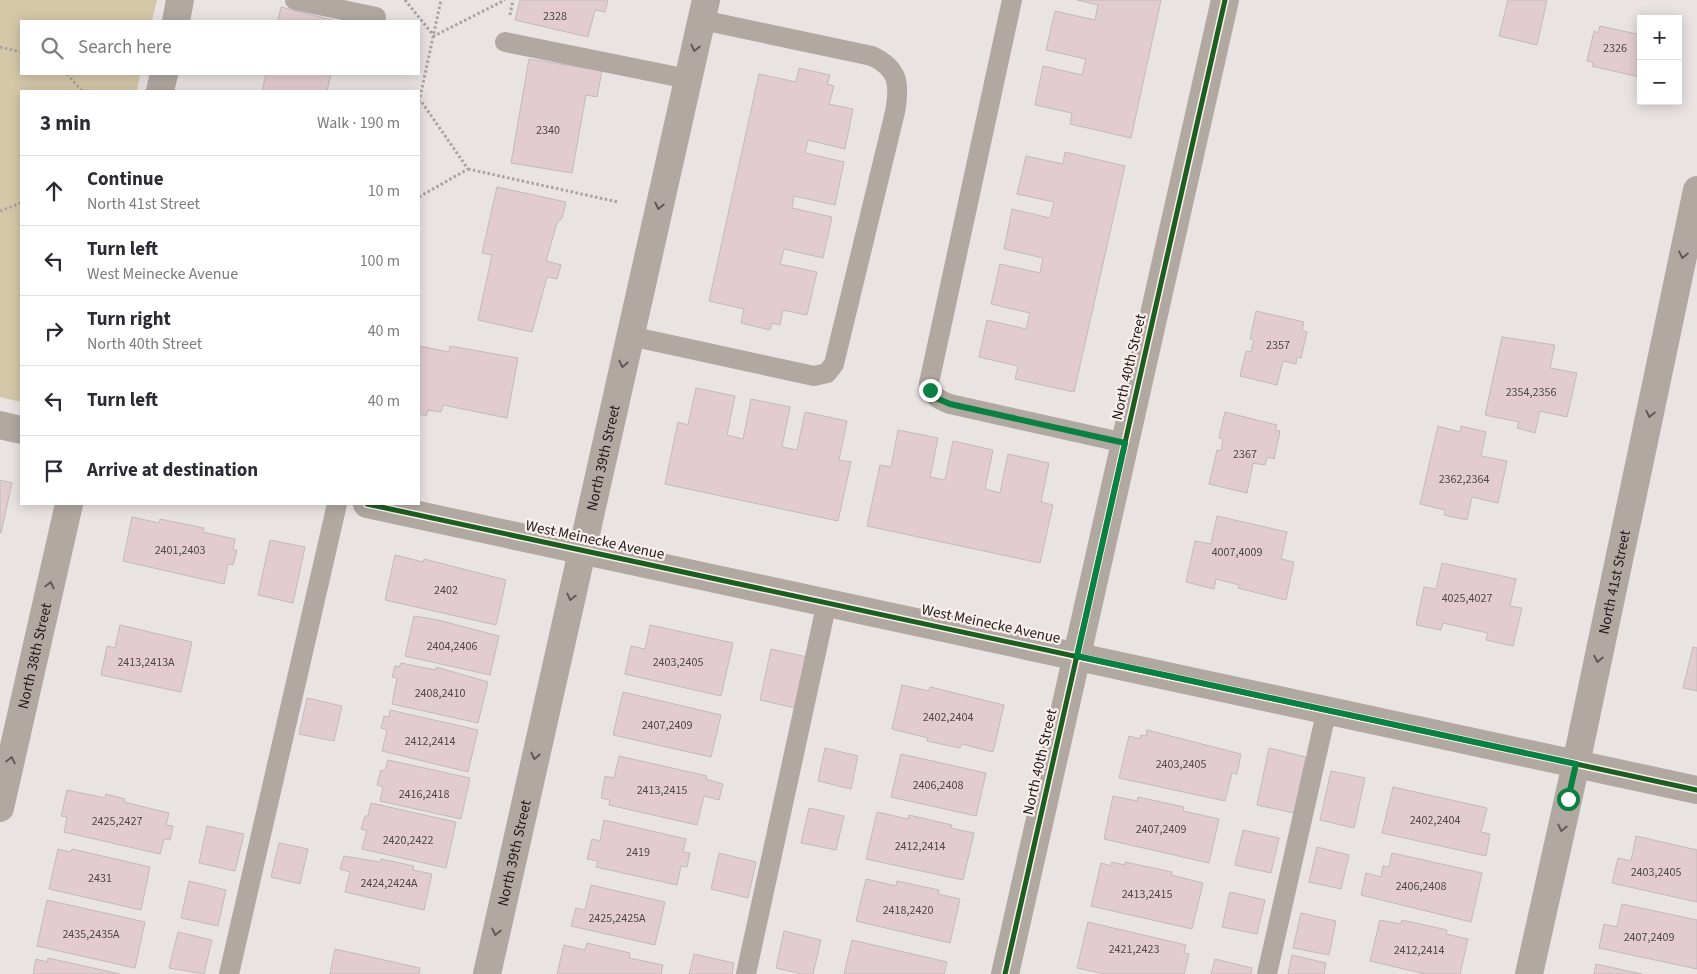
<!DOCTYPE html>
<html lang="en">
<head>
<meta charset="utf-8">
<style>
	body { margin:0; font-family:"Source Sans 3",sans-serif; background:#f2f2f3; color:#2b2b33 }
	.controls { position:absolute; right:15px; top:15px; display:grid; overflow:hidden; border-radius:0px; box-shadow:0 2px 12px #0003 }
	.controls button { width:45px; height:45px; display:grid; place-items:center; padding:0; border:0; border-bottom:1px solid #e1e1e2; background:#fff; color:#2b2b33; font:25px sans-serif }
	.stop { position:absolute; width:15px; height:15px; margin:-11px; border:4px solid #0b8043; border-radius:50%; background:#fff }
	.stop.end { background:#0b8043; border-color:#fff; box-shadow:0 1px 5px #0008 }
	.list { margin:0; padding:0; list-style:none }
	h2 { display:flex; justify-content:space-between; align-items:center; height:65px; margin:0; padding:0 20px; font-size:21px }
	h2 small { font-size:16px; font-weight:400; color:#7c7c81 }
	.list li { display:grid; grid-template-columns:32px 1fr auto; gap:15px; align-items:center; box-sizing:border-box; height:70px; padding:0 20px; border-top:1px solid #e1e1e2 }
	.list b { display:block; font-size:19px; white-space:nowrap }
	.list p { margin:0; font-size:16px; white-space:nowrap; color:#7c7c81 }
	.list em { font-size:16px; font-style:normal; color:#7c7c81 }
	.icon { flex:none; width:28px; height:28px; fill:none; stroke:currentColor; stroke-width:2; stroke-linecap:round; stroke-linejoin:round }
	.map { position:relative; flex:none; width:1697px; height:974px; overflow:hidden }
	.search { position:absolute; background:#fff; box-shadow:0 2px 12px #0003; left:20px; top:20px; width:400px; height:55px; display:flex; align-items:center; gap:12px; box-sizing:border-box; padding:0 18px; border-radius:0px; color:#7c7c81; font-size:19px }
	.panel { position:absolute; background:#fff; box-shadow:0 2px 12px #0003; left:20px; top:90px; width:400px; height:415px; border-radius:0px }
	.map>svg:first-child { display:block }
</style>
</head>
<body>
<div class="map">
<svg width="1697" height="974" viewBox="0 0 1697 974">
	<rect width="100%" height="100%" fill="#e9e3e2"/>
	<!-- green -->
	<path fill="#d5c8a9" d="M0 0H157L152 21H21V74H140L137 91H21V402L0 397Z"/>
	<!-- building -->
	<path fill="#e2cccf" stroke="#c0bbbc" d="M520 0H608L605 12 595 10 588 37 515 20Z
		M1077 0H1161L1131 138 1070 124 1072 113 1035 105 1043 66 1082 75 1086 59 1046 50 1055 11 1095 20 1098 5Z
		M1508 0H1547L1537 45 1499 36Z
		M281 7 336 21H278Z
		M1600 26 1641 35 1639 77 1592 66 1593 62 1587 61 1594 31 1598 33Z
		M529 59 602 71 597 97 586 95 572 173 511 163Z
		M799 68 830 75 827 84 834 86 829 104 853 109 845 149 808 140 805 153 844 162 835 205 794 196 792 208 832 217 823 258 784 249 780 264 817 272 807 315 783 310 780 325 772 323 770 330 741 323 744 309 709 301 759 74 796 82Z
		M266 74H331L327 91H262Z
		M1065 152 1125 166 1074 392 1015 379 1018 366 979 357 987 320 1026 329 1030 313 991 304 1000 264 1040 273 1043 258 1004 249 1012 209 1050 218 1054 202 1017 194 1026 156 1063 164Z
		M497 187 566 202 562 218 557 223 546 261 561 265 557 279 547 277 532 332 478 320 492 255 482 253Z
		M1256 311 1304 322 1302 330 1307 332 1301 358 1297 357 1296 364 1283 361 1277 385 1240 376 1246 351 1251 352 1254 340 1250 339Z
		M1502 337 1555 345 1550 368 1577 373 1567 417 1540 411 1535 433 1517 428 1519 422 1485 415Z
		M419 346 449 352 450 346 518 358 507 418 443 405 441 412 428 410 426 416 419 414Z
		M696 388 735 396 727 435 743 439 751 399 790 407 782 447 797 450 805 412 847 421 839 460 851 462 838 521 665 484 678 422 688 425Z
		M1225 412 1277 425 1275 430 1280 431 1274 459 1267 457 1265 465 1253 463 1247 493 1209 484 1217 450 1221 451 1223 439 1219 438Z
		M1438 426 1460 432 1461 426 1486 432 1481 456 1507 461 1498 503 1472 497 1467 520 1444 515 1445 510 1420 504Z
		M898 430 938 438 930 477 945 480 953 441 993 450 985 489 1000 493 1008 454 1049 463 1041 502 1053 505 1040 563 867 526 880 465 891 467Z
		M0 480 12 483 1 533H0Z
		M1217 516 1287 532 1281 559 1294 562 1286 600 1238 588 1239 585 1216 579 1214 589 1186 582 1195 541 1211 544Z
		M132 517 159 523 160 519 204 528 203 532 235 539 233 550H237L233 565 228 564 224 584 123 561Z
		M270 540 305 547 293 603 258 595Z
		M395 555 423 562 424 559 506 580 496 625 385 600Z
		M1442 563 1516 579 1510 606 1522 608 1513 646 1486 640 1488 633 1443 623 1441 630 1416 625 1424 587 1436 589Z
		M414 616 438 620 499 636 490 675 405 656Z
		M120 625 192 642 181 692 101 675 107 646 115 648Z
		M650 625 733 643 721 696 625 674 631 646 645 649Z
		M1693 647 1697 648V691L1683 688Z
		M771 649 807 657 795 708 760 700Z
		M401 663 436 670V667L488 682 478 723 392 704 397 678 392 677 395 666 399 667Z
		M902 685 929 691 930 687 1004 705 993 752 962 744 960 748 927 741 928 738 892 729Z
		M623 692 721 715 711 757 613 735Z
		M307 698 342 706 334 741 299 734Z
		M390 710 478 730 468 772 382 751 387 730 381 728 384 716 389 717Z
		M1147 730 1241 754 1237 774 1232 773 1225 801 1119 778 1129 736 1140 739 1141 735 1146 736Z
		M825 748 858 756 851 789 818 781Z
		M1269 748 1306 757 1294 813 1257 805Z
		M901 754 986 773 976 816 891 797Z
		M619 756 707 776 706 779 723 784 719 800 704 796 697 825 609 805 610 800 601 798 605 776 614 778Z
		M388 760 470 778 461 819 380 801 383 787 377 785 381 770 385 771Z
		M1331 771 1365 778 1354 828 1320 820Z
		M1393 787 1487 808 1481 832 1490 834 1486 856 1382 833Z
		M67 790 105 798 106 794 125 799 124 802 169 813 166 825 173 826 170 840 164 839 160 854 64 832 67 817 61 816Z
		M1113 796 1137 801 1138 797 1184 807 1183 811 1219 819 1209 863 1104 839Z
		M371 803 456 822 446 868 362 849 367 831 361 829 365 816H368Z
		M809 808 844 816 836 850 801 843Z
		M877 812 908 819 909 815 952 825 951 828 974 833 963 880 866 859Z
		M604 820 686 839 683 852 690 853 687 867 681 866 677 885 596 867 598 861 587 859 592 839 600 841Z
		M207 826 244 834 235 871 199 863Z
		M1243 830 1279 838 1271 873 1235 865Z
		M1636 836 1697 850V902L1612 883 1618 858 1631 861Z
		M279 843 308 849 300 884 271 877Z
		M1317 847 1349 855 1341 889 1309 882Z
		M58 849 71 852 72 849 150 867 141 910 49 889Z
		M719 853 756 862 748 898 711 889Z
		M1392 853 1482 873 1471 922 1361 895 1366 873 1381 877 1383 866 1389 867Z
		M344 856 380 862 381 859 414 866 413 870 432 874 424 910 345 892 350 872 340 869Z
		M1112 862 1125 865V862L1172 872 1171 875 1203 883 1192 929 1091 906 1101 863 1111 866Z
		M866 879 896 886 897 881 939 890 938 894 960 899 950 943 856 921Z
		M189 881 226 890 218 926 181 918Z
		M591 885 665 902 655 945 571 926 576 908 585 910Z
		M1230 892 1265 900 1257 934 1222 927Z
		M47 900 145 922 135 968 37 946Z
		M1622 904 1697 920V969L1599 948 1604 924 1617 927Z
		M1301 913 1336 921 1329 955 1293 948Z
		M1380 920 1401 924 1402 920 1447 930 1446 934 1468 939 1460 974H1425L1370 961Z
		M1088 922 1186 945 1184 953 1189 954 1184 974H1105L1077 968Z
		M784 931 821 940 813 974H802L776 968Z
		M178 932 212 940 204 974 169 968Z
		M852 940 947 962 944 974H844Z
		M587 943 630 953 629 958 663 965 661 974H557L564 945 585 950Z
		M335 949 420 968 419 974H330Z
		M694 954 734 963 732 974H689Z
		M1292 955 1326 963 1324 974H1288Z
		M48 958 120 974H33L36 959 47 962Z
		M1215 959 1252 968 1251 974H1211Z
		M1596 964 1642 974H1594Z"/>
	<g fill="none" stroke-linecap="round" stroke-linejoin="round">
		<!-- path -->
		<path stroke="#aaa39e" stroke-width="3" stroke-dasharray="2.5 2.5" stroke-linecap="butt" d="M405 0 434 36 505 0
			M510 15 513 0
			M0 47 21 52
			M67 74 82 91
			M419 102 441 0
			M468 169 618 202
			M419 197 468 169 421 101
			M0 211 21 203"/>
		<!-- service -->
		<path stroke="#b2a8a2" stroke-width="20" d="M295 0 376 17
			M1012 0 929 383C931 396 939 400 950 404L1125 443
			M505 42 688 79
			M630 336 814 376 827 373 834 364 895 112C900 84 899 69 872 56L702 20
			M229 974 337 504
			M746 974 827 602
			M1267 974 1327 709"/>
		<!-- minor -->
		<g stroke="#b2a8a2" stroke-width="28">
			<path d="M176 21 180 0"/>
			<path d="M160 91 164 74"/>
			<path d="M0 425 21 430"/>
			<path d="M367 504 1697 790"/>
			<path id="s1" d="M0 808 69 504"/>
			<path id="s2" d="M487 974 706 0"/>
			<path d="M1005 974 1225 0"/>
			<path id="s3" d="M1529 974 1576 764 1697 190"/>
		</g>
		<defs>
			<path id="cycleway" d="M367 504 1697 790
				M1005 974 1225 0"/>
		</defs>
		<!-- cycleway casing -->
		<use href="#cycleway" stroke="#faefec" stroke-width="8"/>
		<!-- cycleway -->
		<use href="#cycleway" stroke="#1b5e20" stroke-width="5"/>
	</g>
	<!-- one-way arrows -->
	<defs><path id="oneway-chevron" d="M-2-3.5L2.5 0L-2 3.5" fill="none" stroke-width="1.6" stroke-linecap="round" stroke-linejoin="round" transform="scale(1.25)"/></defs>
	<g stroke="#615a57">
		<use href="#oneway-chevron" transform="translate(695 48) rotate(103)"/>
		<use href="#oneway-chevron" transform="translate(659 206) rotate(103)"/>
		<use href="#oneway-chevron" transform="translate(1683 255) rotate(102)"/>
		<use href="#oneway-chevron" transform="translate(623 364) rotate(103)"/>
		<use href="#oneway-chevron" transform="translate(1650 414) rotate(102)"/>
		<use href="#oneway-chevron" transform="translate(50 585) rotate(-77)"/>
		<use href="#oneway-chevron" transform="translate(571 597) rotate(103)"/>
		<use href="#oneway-chevron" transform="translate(1598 659) rotate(102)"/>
		<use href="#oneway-chevron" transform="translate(535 756) rotate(103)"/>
		<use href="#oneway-chevron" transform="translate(11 760) rotate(-77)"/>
		<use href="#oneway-chevron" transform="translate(1562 828) rotate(103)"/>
		<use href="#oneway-chevron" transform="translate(496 932) rotate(103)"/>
	</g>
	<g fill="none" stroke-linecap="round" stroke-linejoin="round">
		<!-- route -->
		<path stroke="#0b8043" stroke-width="6" d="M930 390 936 398 950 404 1125 443 1077 656 1576 764 1568 799"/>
	</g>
	<g text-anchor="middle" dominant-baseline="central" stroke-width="4.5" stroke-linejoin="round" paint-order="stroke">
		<!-- number labels -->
		<g font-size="12" fill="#504747">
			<text x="555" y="16">2328</text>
			<text x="1615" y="48">2326</text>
			<text x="548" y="130">2340</text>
			<text x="1278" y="345">2357</text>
			<text x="1531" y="392">2354,2356</text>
			<text x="1245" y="454">2367</text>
			<text x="1464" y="479">2362,2364</text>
			<text x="180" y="550">2401,2403</text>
			<text x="1237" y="552">4007,4009</text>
			<text x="446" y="590">2402</text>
			<text x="1467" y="598">4025,4027</text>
			<text x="452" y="646">2404,2406</text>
			<text x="146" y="662">2413,2413A</text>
			<text x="678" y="662">2403,2405</text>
			<text x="440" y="693">2408,2410</text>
			<text x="948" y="717">2402,2404</text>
			<text x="667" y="725">2407,2409</text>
			<text x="430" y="741">2412,2414</text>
			<text x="1181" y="764">2403,2405</text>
			<text x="938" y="785">2406,2408</text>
			<text x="662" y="790">2413,2415</text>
			<text x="424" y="794">2416,2418</text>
			<text x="1435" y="820">2402,2404</text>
			<text x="117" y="821">2425,2427</text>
			<text x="1161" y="829">2407,2409</text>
			<text x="408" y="840">2420,2422</text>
			<text x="920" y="846">2412,2414</text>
			<text x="638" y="852">2419</text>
			<text x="1656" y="872">2403,2405</text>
			<text x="100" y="878">2431</text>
			<text x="389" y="883">2424,2424A</text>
			<text x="1421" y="886">2406,2408</text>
			<text x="1147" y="894">2413,2415</text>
			<text x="908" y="910">2418,2420</text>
			<text x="617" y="918">2425,2425A</text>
			<text x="91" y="934">2435,2435A</text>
			<text x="1649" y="937">2407,2409</text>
			<text x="1134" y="949">2421,2423</text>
			<text x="1419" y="950">2412,2414</text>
		</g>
		<!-- street labels -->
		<g font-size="15" fill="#1f1b1a" stroke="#faefec">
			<text transform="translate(1129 367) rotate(-77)">North 40th Street</text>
			<text stroke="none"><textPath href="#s2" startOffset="529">North 39th Street</textPath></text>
			<text transform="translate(595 540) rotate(12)">West Meinecke Avenue</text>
			<text stroke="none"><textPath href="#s3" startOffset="401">North 41st Street</textPath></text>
			<text transform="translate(991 624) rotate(12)">West Meinecke Avenue</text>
			<text stroke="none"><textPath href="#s1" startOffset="156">North 38th Street</textPath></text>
			<text transform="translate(1040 762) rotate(-77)">North 40th Street</text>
			<text stroke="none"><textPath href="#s2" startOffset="124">North 39th Street</textPath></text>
		</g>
	</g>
</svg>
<div class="controls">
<button>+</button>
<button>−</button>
</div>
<div class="stop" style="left:1568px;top:799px"></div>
<div class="stop end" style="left:930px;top:390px"></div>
<div class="search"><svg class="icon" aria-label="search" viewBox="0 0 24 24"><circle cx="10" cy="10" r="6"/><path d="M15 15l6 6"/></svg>Search here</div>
<section class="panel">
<h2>3 min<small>Walk · 190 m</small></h2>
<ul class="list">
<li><svg class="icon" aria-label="ahead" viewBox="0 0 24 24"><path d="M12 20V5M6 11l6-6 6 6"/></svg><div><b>Continue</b><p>North 41st Street</p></div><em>10 m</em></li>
<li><svg class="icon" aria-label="left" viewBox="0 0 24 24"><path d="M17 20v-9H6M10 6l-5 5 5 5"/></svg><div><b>Turn left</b><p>West Meinecke Avenue</p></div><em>100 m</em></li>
<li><svg class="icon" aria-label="right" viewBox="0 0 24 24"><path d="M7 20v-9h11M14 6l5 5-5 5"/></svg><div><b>Turn right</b><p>North 40th Street</p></div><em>40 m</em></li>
<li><svg class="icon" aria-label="left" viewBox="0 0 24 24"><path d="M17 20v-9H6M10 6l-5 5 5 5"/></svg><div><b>Turn left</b></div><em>40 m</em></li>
<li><svg class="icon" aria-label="arrive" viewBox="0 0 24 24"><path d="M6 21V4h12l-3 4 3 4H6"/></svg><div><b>Arrive at destination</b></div></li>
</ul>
</section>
</div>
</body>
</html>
